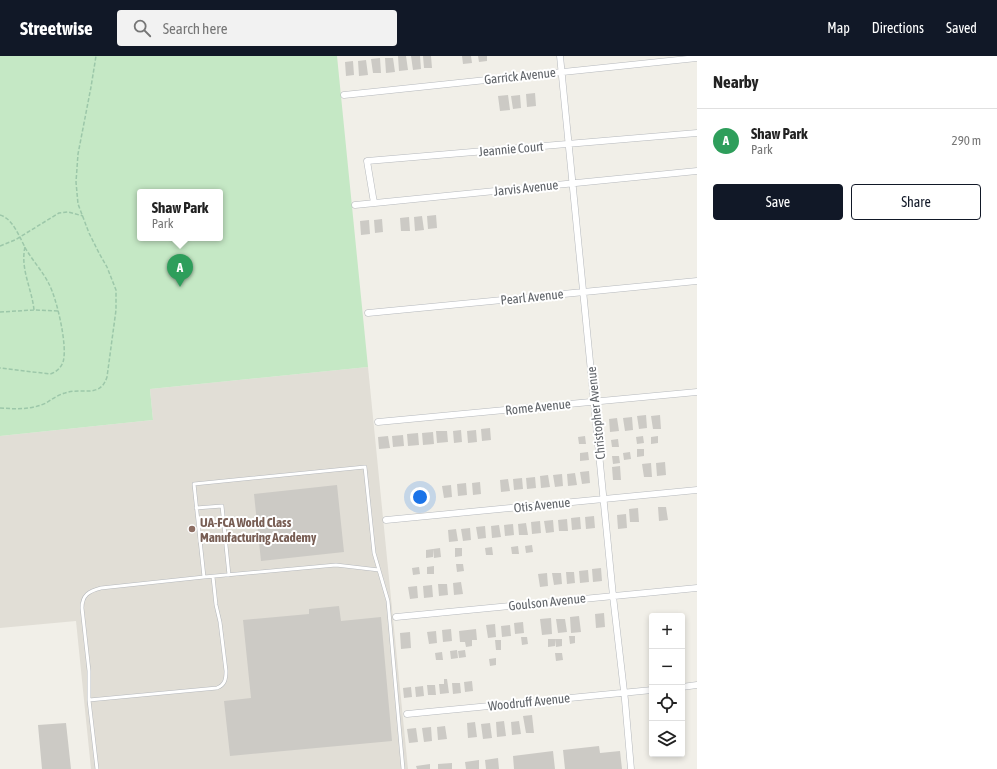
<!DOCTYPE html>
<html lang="en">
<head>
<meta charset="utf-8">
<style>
	body { margin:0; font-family:"Asap Condensed",sans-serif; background:#f2f2f2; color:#222 }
	.controls { position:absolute; right:12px; bottom:12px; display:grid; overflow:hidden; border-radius:4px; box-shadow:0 2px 6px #0003 }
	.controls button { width:36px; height:36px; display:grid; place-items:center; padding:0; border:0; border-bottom:1px solid #e0e0e0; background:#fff; color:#222; font:20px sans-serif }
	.you { position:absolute; left:420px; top:441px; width:14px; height:14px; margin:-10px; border:3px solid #fff; border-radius:50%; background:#1a73e8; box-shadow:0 0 0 6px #1a73e833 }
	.badge { display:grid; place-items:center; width:26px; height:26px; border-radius:50%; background:#111827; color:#fff; font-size:13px; font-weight:700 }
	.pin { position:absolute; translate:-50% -33px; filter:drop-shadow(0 1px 2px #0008) }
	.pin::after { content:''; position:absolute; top:21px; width:14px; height:12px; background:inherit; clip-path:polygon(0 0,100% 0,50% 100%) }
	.popup { position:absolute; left:137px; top:133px; width:86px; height:52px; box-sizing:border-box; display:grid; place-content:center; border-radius:4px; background:#fff; filter:drop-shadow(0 1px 3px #0005); font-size:13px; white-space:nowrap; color:#767676 }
	.popup b { font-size:15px; color:#222 }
	.popup::after { content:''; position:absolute; left:50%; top:100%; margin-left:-8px; border:8px solid transparent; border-top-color:#fff }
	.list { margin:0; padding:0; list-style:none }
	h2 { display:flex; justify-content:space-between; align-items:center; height:52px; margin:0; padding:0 16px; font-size:17px }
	h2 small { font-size:13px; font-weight:400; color:#767676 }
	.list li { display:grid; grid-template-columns:26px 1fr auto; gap:12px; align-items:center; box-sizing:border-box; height:64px; padding:0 16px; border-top:1px solid #e0e0e0 }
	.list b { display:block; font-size:15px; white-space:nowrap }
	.list p { margin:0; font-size:13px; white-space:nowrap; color:#767676 }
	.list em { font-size:13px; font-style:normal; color:#767676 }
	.actions { display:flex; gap:8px; padding:12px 16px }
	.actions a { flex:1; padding:9px 0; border:1px solid #111827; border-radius:4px; text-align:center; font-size:14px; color:#111827 }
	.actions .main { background:#111827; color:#fff }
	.icon { flex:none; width:22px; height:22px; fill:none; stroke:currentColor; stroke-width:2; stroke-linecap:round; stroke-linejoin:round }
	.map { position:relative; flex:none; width:697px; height:713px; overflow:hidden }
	header { display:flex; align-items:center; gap:24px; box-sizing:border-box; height:56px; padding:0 20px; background:#111827; color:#fff }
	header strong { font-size:19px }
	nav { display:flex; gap:22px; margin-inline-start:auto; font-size:14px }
	.search { width:280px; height:36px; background:#f2f2f2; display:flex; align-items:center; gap:10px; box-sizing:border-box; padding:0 14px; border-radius:4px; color:#767676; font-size:15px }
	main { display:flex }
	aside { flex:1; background:#fff }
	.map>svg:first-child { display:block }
</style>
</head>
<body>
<header>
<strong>Streetwise</strong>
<div class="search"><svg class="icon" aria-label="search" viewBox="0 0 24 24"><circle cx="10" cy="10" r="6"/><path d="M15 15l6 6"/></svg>Search here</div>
<nav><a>Map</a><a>Directions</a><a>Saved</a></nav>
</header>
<main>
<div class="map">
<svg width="697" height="713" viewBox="0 0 697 713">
	<rect width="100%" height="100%" fill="#f1efe8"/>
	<!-- education -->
	<path fill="#e1ded6" d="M368 311 408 713H91L76 565 0 572V380L153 364 150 333Z"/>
	<!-- green -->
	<path fill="#c5e8c5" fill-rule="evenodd" d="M0 0H337L368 311 150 333 153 364 0 380ZM140 136H220V182H140Z"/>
	<!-- building -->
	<path fill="#cccac5" d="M398 0H406L408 14 399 15Z
		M411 0H420L421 13 413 14Z
		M423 0H431L432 12H424Z
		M462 0H471L472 7 463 8Z
		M478 0H487V5L479 6Z
		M380 2 381 17H373L371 3Z
		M385 2H393L395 16 386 17Z
		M366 4 368 19 359 20 358 5Z
		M353 5 354 19 346 20 345 6Z
		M535 37 536 50 527 51 526 38Z
		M508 39 510 54 500 55 498 40Z
		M520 39 521 52 513 53 511 40Z
		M436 159 437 172 428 173 427 160Z
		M422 160 424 174 415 175 414 161Z
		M409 161 410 175H401L400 162Z
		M382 163 383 176 375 177 374 164Z
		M369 164 370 178 361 179 360 165Z
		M646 359 647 372 639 373 637 360Z
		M660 359 661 373H653L651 360Z
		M632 361 633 374 625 375 623 362Z
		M617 362 619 375 610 376 609 363Z
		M490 372 491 384 482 385 481 373Z
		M461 374 462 386 454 387 453 375Z
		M476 374 477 386 468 387 467 375Z
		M436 375H447L448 386 437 387Z
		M433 376 434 388 423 389 422 377Z
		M418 377 419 389 408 390 407 378Z
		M403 379 404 390 393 391 392 380Z
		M388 380 390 392 379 393 378 381Z
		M585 380 586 388H579L578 381Z
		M643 380 644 387 637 388 636 381Z
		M658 380V387L651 388V381Z
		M618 383 619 391H612L611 384Z
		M637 393H644V400L637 401Z
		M588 396 589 404 580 405V397Z
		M630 396 631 403 624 404 623 397Z
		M612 400H619L620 407 613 408Z
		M665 406 666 419 657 420 656 407Z
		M651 407 652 421H644L642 408Z
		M620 410 621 424H613L612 411Z
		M589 415 590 427 582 428 580 416Z
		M575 417 577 429 568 430 567 418Z
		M562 418 563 430 555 431 553 419Z
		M548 419 550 431 541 432 540 420Z
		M535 421 536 432 527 433 526 422Z
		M522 422 523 433 514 434 513 423Z
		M508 423 510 435 501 436 500 424Z
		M480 426 481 438 473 439 472 427Z
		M466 427 467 439 458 440 457 428Z
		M337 429 344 496 261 505 254 438Z
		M451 429 452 441 444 442 442 430Z
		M658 451H666L668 464 659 465Z
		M638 452 639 466H630L629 453Z
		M626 458 627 472 618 473 617 459Z
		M594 460 595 472 586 473 585 461Z
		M580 461 581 473 572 474 571 462Z
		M567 463 568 475H559L558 464Z
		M553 464 554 476 546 477 544 465Z
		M540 465 541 477 532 478 531 466Z
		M526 467 528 479H519L518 468Z
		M513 468 514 479 505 480 504 469Z
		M499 469 501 481 492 482 491 470Z
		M485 470 486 482 478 483 476 471Z
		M470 472 471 484 463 485 461 473Z
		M456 473 458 485 449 486 448 474Z
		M532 489 533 496 526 497 525 490Z
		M518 490 519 498H512L511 491Z
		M492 491 493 499H486L485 492Z
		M440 492 441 501 434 502 433 493Z
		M455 492H462V500L455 501Z
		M433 493V501L426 502V494Z
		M456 508H463L464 515 457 516Z
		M434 510V518H427V511Z
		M419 511 420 518 413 519 412 512Z
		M601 512 602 525 593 526 592 513Z
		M588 514 589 526 580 527 579 515Z
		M566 516H574L575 527 567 528Z
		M547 517 548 530 540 531 538 518Z
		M552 517H561L562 528 554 529Z
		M461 526 463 538 454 539 453 527Z
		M438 528H447L448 539 439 540Z
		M432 529 433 541 424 542 423 530Z
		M417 530 418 542 410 543 408 531Z
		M339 550 341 565 381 561 392 685 230 700 224 645 251 642 243 564 309 558V553Z
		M604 557 605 571 596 572 595 558Z
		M579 560 581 576 571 577 570 561Z
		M551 562 552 578 542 579 540 563Z
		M556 563H565L567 576 558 577Z
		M523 566 524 577 515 578 514 567Z
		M495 568 496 581 488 582 486 569Z
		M510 569 511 580 502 581 501 570Z
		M451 573 452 585 443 586 442 574Z
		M476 573 477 584H472V590L466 591 465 586H460L459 575Z
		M436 575 437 587 429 588 427 576Z
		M410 576 411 592 401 593 400 577Z
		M569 580H575V587L570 588Z
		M521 581H527L528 588 522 589Z
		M548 583H555V590L548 591Z
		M555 583H562V590L556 591Z
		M495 584H501V594H496Z
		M457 594 458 602 451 603 450 595Z
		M465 594 466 601 459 602 458 595Z
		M442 596 443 604H436L435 597Z
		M555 597H562L563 604 556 605Z
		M496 602V609L490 610 489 603Z
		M444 623H447L449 637 440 638 439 628H444Z
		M472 625 473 635 465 636 464 626Z
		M452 627H460L461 637 453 638Z
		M427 629H435L436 639H428Z
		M423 630 424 640 416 641 415 631Z
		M411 631 412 641 404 642 403 632Z
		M532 659 534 677H526L523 660Z
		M504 665 506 680 497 681 496 666Z
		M519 665 521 678 512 679 511 666Z
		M475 666 477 681 468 682 467 667Z
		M66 667 71 713H42L38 669Z
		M490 667 492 682 483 683 481 668Z
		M445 670 447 683 438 684 437 671Z
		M431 671 432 685 424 686 422 672Z
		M416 672 418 686 409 687 407 673Z
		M599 690 600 697 620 695 622 713H565L563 694Z
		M553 695 555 713H514L513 700Z
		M498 702 499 713H486L485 704Z
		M479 704V713H466L465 706Z
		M452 707V713H438V708Z
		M430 708V713H417L416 710Z"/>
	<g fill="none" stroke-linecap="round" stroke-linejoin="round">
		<defs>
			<path id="lane" d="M196 452 222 450 229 519
				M204 521 336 509 379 514
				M89 644 217 632C225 629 226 623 226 615L220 566 216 549 213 521
				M97 713 89 644V615L82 552C82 539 89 535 101 532L204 521 194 428 365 411 374 497 388 545 403 713"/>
			<path id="street" d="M560 0 613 540 625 644 631 713
				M344 39 697 2
				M374 147 367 105 697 77
				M355 149 697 115
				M368 257 697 225
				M378 366 697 336
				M386 464 697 434
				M396 561 697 532
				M682 631 697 629
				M407 658 652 634"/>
		</defs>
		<!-- lane casing -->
		<use href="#lane" stroke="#b5b8bc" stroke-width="4"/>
		<!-- street casing -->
		<use href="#street" stroke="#b5b8bc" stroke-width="7"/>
		<!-- path -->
		<path stroke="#9cc7a9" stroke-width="1.5" stroke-dasharray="4 2" stroke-linecap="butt" d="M0 159C14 163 20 183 27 195 34 206 43 216 49 228 57 243 68 291 63 306 61 312 55 317 50 318L0 312
			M0 190 15 184 59 157 68 156 83 160
			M25 191C20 213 32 233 34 254
			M0 256 34 254 58 255
			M0 352C16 353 31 354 46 347 52 343 58 339 65 337 81 331 100 343 107 321L116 254V234L107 211 99 197 89 177 78 148 76 126 78 98 91 31 96 0"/>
		<!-- lane -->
		<use href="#lane" stroke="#fff" stroke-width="3"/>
		<!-- street -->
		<use href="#street" stroke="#fff" stroke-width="6"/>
	</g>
	<!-- markers -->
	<circle fill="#8d6e63" stroke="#fff" stroke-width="1.5" cx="192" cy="473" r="4"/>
	<g text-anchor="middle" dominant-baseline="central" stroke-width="4" stroke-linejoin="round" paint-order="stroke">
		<!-- street labels -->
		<g font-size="13" fill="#5f6368" stroke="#fff">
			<text transform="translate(520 20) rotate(-6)">Garrick Avenue</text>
			<text transform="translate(511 93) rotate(-5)">Jeannie Court</text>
			<text transform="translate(526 132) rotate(-6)">Jarvis Avenue</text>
			<text transform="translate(532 241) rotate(-6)">Pearl Avenue</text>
			<text transform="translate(538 351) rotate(-6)">Rome Avenue</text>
			<text transform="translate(596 357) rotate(-96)">Christopher Avenue</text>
			<text transform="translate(542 449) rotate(-6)">Otis Avenue</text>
			<text transform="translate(547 546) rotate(-6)">Goulson Avenue</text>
			<text transform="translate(529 646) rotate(-6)">Woodruff Avenue</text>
		</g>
		<!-- education labels -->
		<g font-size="13" font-weight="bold" fill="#785e54" stroke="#fff" text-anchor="start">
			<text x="200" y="466">UA-FCA World Class<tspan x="200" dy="15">Manufacturing Academy</tspan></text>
		</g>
	</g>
</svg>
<div class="controls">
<button>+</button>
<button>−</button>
<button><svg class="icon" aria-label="locate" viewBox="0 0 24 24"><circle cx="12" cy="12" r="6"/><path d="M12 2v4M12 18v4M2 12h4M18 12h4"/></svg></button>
<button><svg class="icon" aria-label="layers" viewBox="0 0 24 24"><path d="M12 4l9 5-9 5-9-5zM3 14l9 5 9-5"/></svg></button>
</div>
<div class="you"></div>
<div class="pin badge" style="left:180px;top:231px;background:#2e9e5b">A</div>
<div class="popup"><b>Shaw Park</b>Park</div>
</div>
<aside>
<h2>Nearby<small></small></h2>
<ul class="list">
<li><span class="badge" style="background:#2e9e5b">A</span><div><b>Shaw Park</b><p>Park</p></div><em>290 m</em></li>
</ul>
<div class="actions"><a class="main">Save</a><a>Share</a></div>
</aside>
</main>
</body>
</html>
